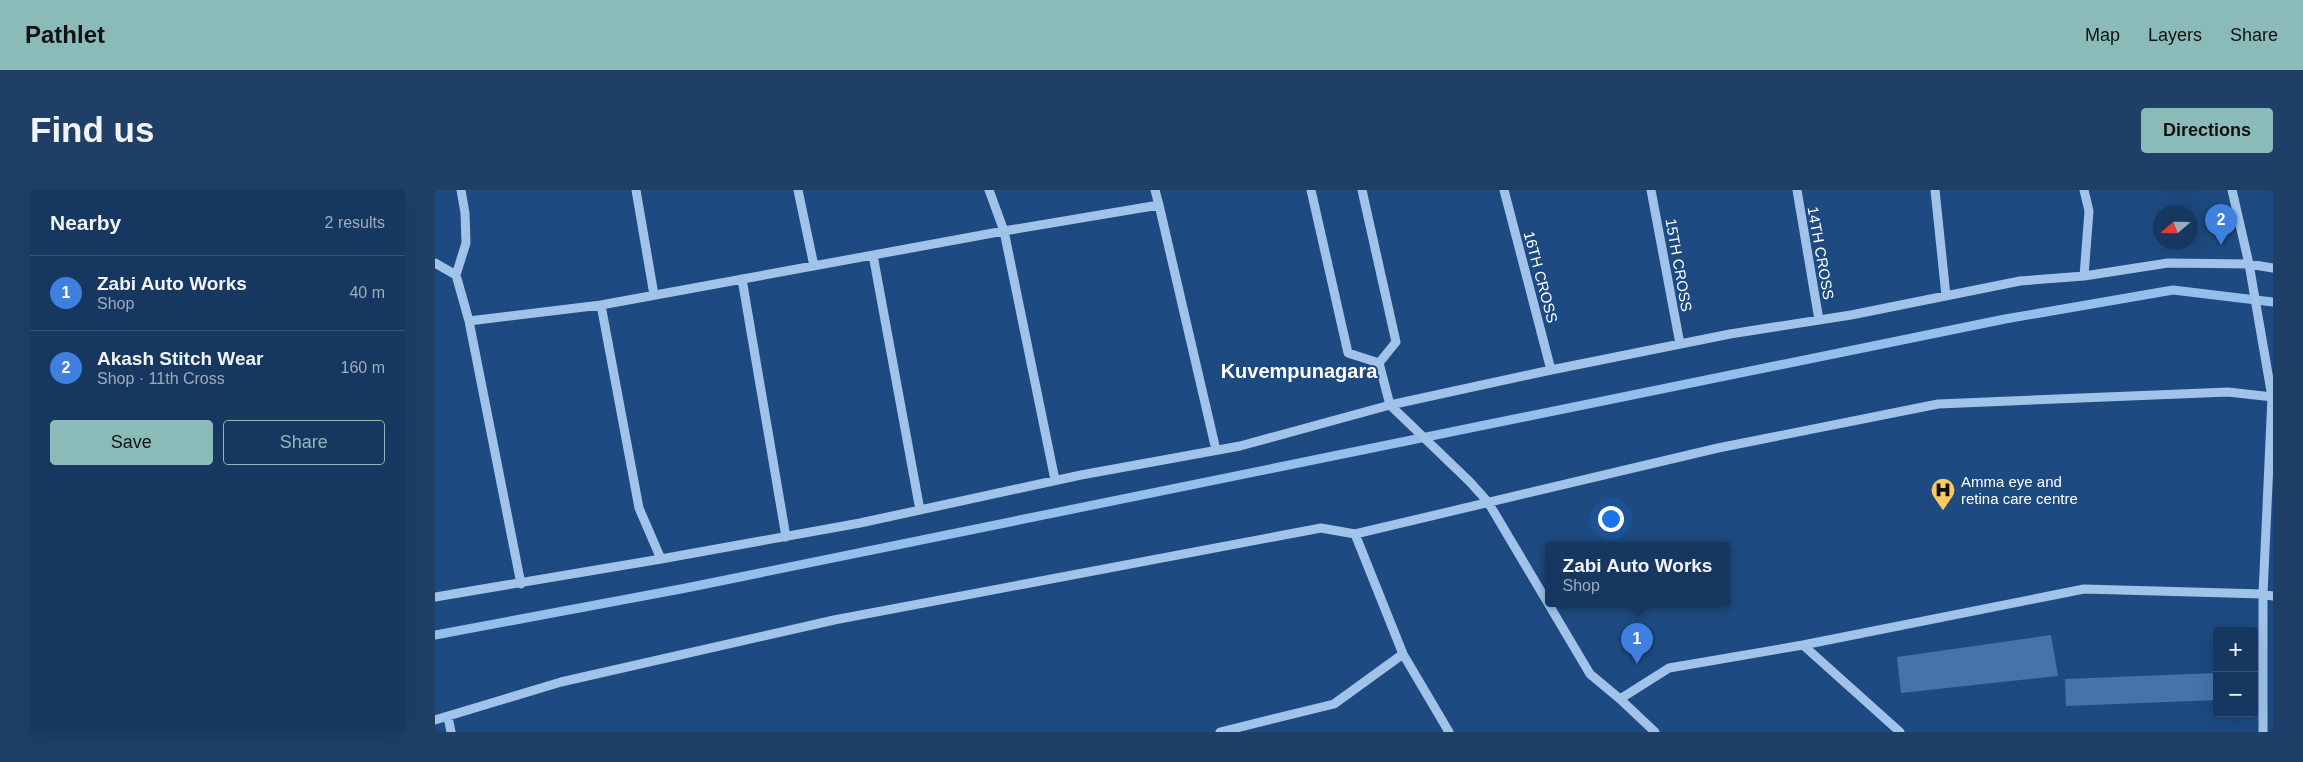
<!DOCTYPE html>
<html lang="en">
<head>
<meta charset="utf-8">
<style>
	body { margin:0; font-family:Helvetica,sans-serif; background:#1f3f66; color:#f1f3f6 }
	.controls { position:absolute; right:15px; bottom:15px; display:grid; overflow:hidden; border-radius:5px; box-shadow:0 5px 20px #0002 }
	.controls button { width:45px; height:45px; display:grid; place-items:center; padding:0; border:0; border-bottom:1px solid #355275; background:#163860; color:#f1f3f6; font:25px sans-serif }
	.compass { position:absolute; left:1718px; top:15px; width:45px; height:45px; border-radius:50%; background:#163860; box-shadow:0 5px 20px #0002; rotate:250deg }
	.you { position:absolute; left:1175px; top:328px; width:18px; height:18px; margin:-12px; border:4px solid #fff; border-radius:50%; background:#1a73e8; box-shadow:0 0 0 8px #1a73e833 }
	.badge { display:grid; place-items:center; width:32px; height:32px; border-radius:50%; background:#8bbbb9; color:#fff; font-size:16px; font-weight:700 }
	.pin { position:absolute; translate:-50% -41px; filter:drop-shadow(0 1px 2px #0008) }
	.pin::after { content:''; position:absolute; top:26px; width:18px; height:15px; background:inherit; clip-path:polygon(0 0,100% 0,50% 100%) }
	.popup { position:absolute; left:1110px; top:352px; width:185px; height:65px; box-sizing:border-box; display:grid; place-content:center; border-radius:5px; background:#163860; filter:drop-shadow(0 1px 4px #0005); font-size:16px; white-space:nowrap; color:#9eacbd }
	.popup b { font-size:19px; color:#f1f3f6 }
	.popup::after { content:''; position:absolute; left:50%; top:100%; margin-left:-10px; border:10px solid transparent; border-top-color:#163860 }
	.list { margin:0; padding:0; list-style:none }
	h2 { display:flex; justify-content:space-between; align-items:center; height:65px; margin:0; padding:0 20px; font-size:21px }
	h2 small { font-size:16px; font-weight:400; color:#9eacbd }
	.list li { display:grid; grid-template-columns:32px 1fr auto; gap:15px; align-items:center; box-sizing:border-box; height:75px; padding:0 20px; border-top:1px solid #355275 }
	.list b { display:block; font-size:19px; white-space:nowrap }
	.list p { margin:0; font-size:16px; white-space:nowrap; color:#9eacbd }
	.list em { font-size:16px; font-style:normal; color:#9eacbd }
	.actions { display:flex; gap:10px; padding:15px 20px }
	.actions a { flex:1; padding:11px 0; border:1px solid #8bbbb9; border-radius:5px; text-align:center; font-size:18px; color:#8bbbb9 }
	.actions .main { background:#8bbbb9; color:#111 }
	.map { position:relative; flex:none; width:1838px; height:542px; overflow:hidden; border-radius:5px }
	header { display:flex; align-items:center; gap:30px; box-sizing:border-box; height:70px; padding:0 25px; background:#8bbbb9; color:#111 }
	header strong { font-size:24px }
	nav { display:flex; gap:28px; margin-inline-start:auto; font-size:18px }
	.intro { display:flex; align-items:center; justify-content:space-between; box-sizing:border-box; height:120px; padding:0 30px }
	h1 { margin:0; font-size:35px }
	.button { padding:12px 22px; border-radius:5px; background:#8bbbb9; color:#111; font-size:18px; font-weight:700 }
	main { display:flex; gap:30px; padding:0 30px }
	aside { flex:1; background:#163860; border-radius:5px; box-shadow:0 5px 20px #0002 }
	.map>svg:first-child { display:block }
</style>
</head>
<body>
<header>
<strong>Pathlet</strong>
<nav><a>Map</a><a>Layers</a><a>Share</a></nav>
</header>
<div class="intro"><h1>Find us</h1><a class="button">Directions</a></div>
<main>
<aside>
<h2>Nearby<small>2 results</small></h2>
<ul class="list">
<li><span class="badge" style="background:#3f7fe0">1</span><div><b>Zabi Auto Works</b><p>Shop</p></div><em>40 m</em></li>
<li><span class="badge" style="background:#3f7fe0">2</span><div><b>Akash Stitch Wear</b><p>Shop · 11th Cross</p></div><em>160 m</em></li>
</ul>
<div class="actions"><a class="main">Save</a><a>Share</a></div>
</aside>
<div class="map">
<svg width="1838" height="542" viewBox="0 0 1838 542">
	<rect width="100%" height="100%" fill="#1d4a80"/>
	<g fill="none" stroke-linecap="round" stroke-linejoin="round">
		<!-- stream -->
		<path stroke="#94beeb" stroke-width="9" d="M0 445 251 398 1570 129 1738 100 1838 112"/>
	</g>
	<!-- building -->
	<path fill="#4574aa" d="M1616 445 1623 486 1466 503 1462 467Z
		M1782 483V510L1631 516 1630 489Z"/>
	<g fill="none" stroke-linecap="round" stroke-linejoin="round">
		<!-- minor -->
		<path stroke="#a1c3e9" stroke-width="9" d="M201 0 219 105
			M363 0 379 76
			M554 0 569 41 620 290
			M720 0 724 15
			M876 0 913 163 944 173
			M927 0 961 152 944 173
			M1069 0 1116 180
			M1216 0 1245 154
			M1362 0 1384 130
			M1500 0 1511 106
			M1649 0 1654 21 1649 86
			M1797 0 1814 74 1837 207 1828 404V542
			M438 65 485 320
			M0 73 21 85 34 131 166 115
			M21 85 31 53 30 23 26 0
			M307 89 351 347
			M34 131 86 394
			M944 173 955 215 1034 291 1053 312 1155 484 1185 509 1234 478 1368 455 1649 399 1828 404 1838 406
			M781 260 724 15 569 41 166 115 204 318 226 369 425 333 646 285 805 256 955 215 1116 180 1295 144 1416 125 1585 91 1649 86 1733 73 1814 74 1838 78
			M0 407 226 369
			M1368 455 1465 542
			M1185 509 1220 542
			M13 527 16 542
			M0 530 126 492 399 430 886 338 920 344
			M785 542 899 514 968 464
			M1014 542 968 464 920 344 1283 258 1503 214 1793 202 1838 207"/>
	</g>
	<!-- icons -->
	<defs>
		<symbol id="hospital-pin" viewBox="-11 -11 22 30"><path d="M0 17L-7.5 6A9.5 9.5 0 1 1 7.5 6Z" fill="#f9ca5f" stroke="#1d4a80"/><path d="M-5-5h3v3.5h4V-5h3V5h-3V1.5h-4V5h-3Z" fill="#111"/></symbol>
	</defs>
	<g fill-rule="evenodd">
		<use href="#hospital-pin" x="1494" y="286" width="28" height="38"/>
	</g>
	<g text-anchor="middle" dominant-baseline="central" stroke-width="4" stroke-linejoin="round" paint-order="stroke">
		<!-- street labels -->
		<g font-size="15" fill="#fff" stroke="#1d4a80">
			<text transform="translate(1386 63) rotate(80)">14TH CROSS</text>
			<text transform="translate(1244 75) rotate(80)">15TH CROSS</text>
			<text transform="translate(1106 87) rotate(75)">16TH CROSS</text>
		</g>
		<!-- poi labels -->
		<g font-size="15" fill="#fff" stroke="#1d4a80" text-anchor="start">
			<text x="1526" y="291">Amma eye and<tspan x="1526" dy="17">retina care centre</tspan></text>
		</g>
		<!-- district labels -->
		<g font-size="20" font-weight="bold" fill="#fff" stroke="#1d4a80">
			<text x="864" y="181">Kuvempunagara</text>
		</g>
	</g>
</svg>
<div class="controls">
<button>+</button>
<button>−</button>
</div>
<svg class="compass" viewBox="-18 -18 36 36"><path d="M0-13l5 13h-10z" fill="#e53935"/><path d="M0 13l5-13h-10z" fill="#9eacbd"/></svg>
<div class="you"></div>
<div class="pin badge" style="left:1202px;top:474px;background:#3f7fe0">1</div>
<div class="popup"><b>Zabi Auto Works</b>Shop</div>
<div class="pin badge" style="left:1786px;top:55px;background:#3f7fe0">2</div>
</div>
</main>
</body>
</html>
